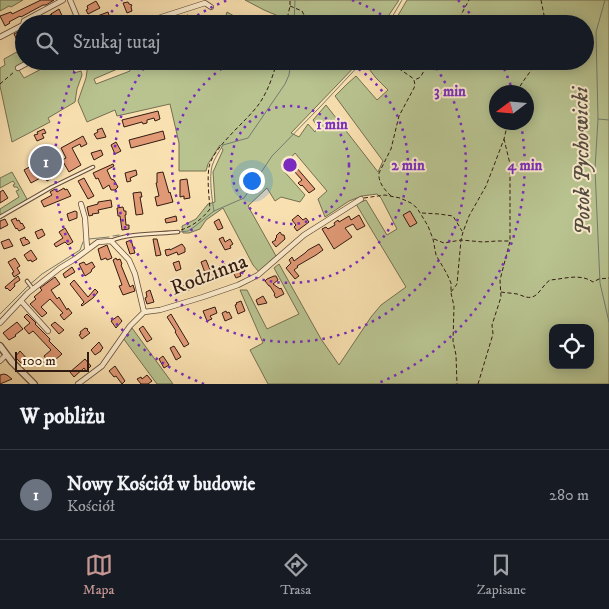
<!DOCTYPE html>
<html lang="pl">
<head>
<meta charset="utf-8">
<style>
	body { margin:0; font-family:"IM FELL DW Pica",serif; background:#242831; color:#f1f3f6 }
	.controls { position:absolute; right:15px; bottom:15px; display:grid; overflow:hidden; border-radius:10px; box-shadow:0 2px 12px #0003 }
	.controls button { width:45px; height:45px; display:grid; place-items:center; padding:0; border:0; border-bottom:1px solid #363941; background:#171b24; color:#f1f3f6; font:25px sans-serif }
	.compass { position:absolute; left:489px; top:85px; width:45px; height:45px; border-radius:50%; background:#171b24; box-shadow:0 2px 12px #0003; rotate:254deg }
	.scale { position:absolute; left:15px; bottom:12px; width:74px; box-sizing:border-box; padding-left:5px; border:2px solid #321b12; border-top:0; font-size:14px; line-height:18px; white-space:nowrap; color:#321b12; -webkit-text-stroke:4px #fbebcc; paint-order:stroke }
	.you { position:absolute; left:251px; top:180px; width:18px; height:18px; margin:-12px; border:4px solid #fff; border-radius:50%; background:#1a73e8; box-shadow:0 0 0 8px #1a73e833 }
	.badge { display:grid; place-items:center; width:32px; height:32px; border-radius:50%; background:#c59692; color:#fff; font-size:16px; font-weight:700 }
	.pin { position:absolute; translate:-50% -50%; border:2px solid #fff; box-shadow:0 1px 5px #0006 }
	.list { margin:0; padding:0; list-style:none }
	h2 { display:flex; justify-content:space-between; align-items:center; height:65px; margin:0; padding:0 20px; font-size:21px }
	h2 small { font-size:16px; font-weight:400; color:#9ea1a6 }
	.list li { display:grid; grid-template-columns:32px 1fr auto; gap:15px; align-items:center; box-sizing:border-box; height:90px; padding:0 20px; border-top:1px solid #363941 }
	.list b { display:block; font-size:19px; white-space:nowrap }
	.list p { margin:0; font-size:16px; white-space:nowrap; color:#9ea1a6 }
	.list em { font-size:16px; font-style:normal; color:#9ea1a6 }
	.icon { flex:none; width:28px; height:28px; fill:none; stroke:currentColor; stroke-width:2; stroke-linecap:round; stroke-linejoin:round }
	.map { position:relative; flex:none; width:609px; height:384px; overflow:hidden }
	.search { position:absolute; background:#171b24; box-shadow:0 2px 12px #0003; left:15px; right:15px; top:15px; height:55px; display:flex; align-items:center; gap:12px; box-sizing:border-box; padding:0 18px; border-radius:28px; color:#9ea1a6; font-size:19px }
	.sheet { height:155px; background:#171b24 }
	nav { display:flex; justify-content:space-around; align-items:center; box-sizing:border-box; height:70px; border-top:1px solid #363941; background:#171b24; font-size:14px; color:#9ea1a6 }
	nav a { display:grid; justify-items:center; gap:2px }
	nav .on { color:#c59692 }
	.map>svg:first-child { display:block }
</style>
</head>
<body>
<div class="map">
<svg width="609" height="384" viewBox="0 0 609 384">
	<rect width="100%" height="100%" fill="#f9e0b0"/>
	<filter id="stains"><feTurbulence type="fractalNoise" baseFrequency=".004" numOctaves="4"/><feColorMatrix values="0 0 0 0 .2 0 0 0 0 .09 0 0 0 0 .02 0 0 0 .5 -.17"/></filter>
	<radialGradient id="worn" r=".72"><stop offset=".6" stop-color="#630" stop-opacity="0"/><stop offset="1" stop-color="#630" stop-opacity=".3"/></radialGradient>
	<!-- green -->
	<path fill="#b8c390" stroke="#756f51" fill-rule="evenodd" d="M0 0H23L11 7 9 6 0 11Z
		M245 0H399L383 24H283V18L264 10Z
		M407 0H609V384H268L250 350 263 343 240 290H247L267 329 299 314 274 268 279 264 321 339 339 365 371 317 381 305 406 287 356 204 366 200 387 235 397 229 381 198 377 194 362 196 349 201 325 217 318 199 327 191 295 153 282 169 305 195 300 202 281 197 275 201 267 188 248 206 276 256 259 272 253 265 223 208 206 220 200 229 189 233H183L182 226 196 219 208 204 215 202 213 172 223 150 220 145 208 164 206 171H179V143L170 104 117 116 115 110 87 122 78 101 86 78 88 64 95 61H360L291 133 299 137 308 124 315 132 317 126 313 120 326 105 378 172 383 161 335 96 347 84 356 76 377 100 388 90 376 78 369 69 373 61H585V24H393ZM129 64 130 71 96 84 94 79ZM496 92H526V122H496ZM553 328H590V365H553Z
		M227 12 248 24H222L225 19Z
		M24 48V61H26L17 67 24 78 55 62 59 65 69 61H77L78 65 73 68 74 73 81 71 82 75 77 89 75 102 48 118 50 122 12 142 0 86V68L5 65 4 59Z
		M12 172 27 199 13 209 0 215V209L19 197 16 191 19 190 17 187H14L13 185 15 184 13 181 0 188V178Z
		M132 328 173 384H157L123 338Z"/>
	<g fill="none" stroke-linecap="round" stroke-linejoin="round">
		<!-- stream -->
		<path stroke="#737c70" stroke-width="1" d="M605 0 596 32 598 119 595 169 600 283 609 322
			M294 24 295 0
			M388 24 402 0
			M598 119 609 120
			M214 211C212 199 209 178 212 166 214 159 219 152 223 145L248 138 285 84 289 75 291 61
			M179 232 188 231 194 227 214 211 244 198 272 156 320 107 363 61
			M113 236 119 235
			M89 239 109 237
			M0 314 27 287 42 274 80 250 83 242"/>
	</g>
	<!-- building -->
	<path fill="#e19976" stroke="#321b12" d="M41 0H54L46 5H43L21 17 20 16 9 22 10 23 5 26 0 16 11 12 12 14Z
		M96 1 100 8 88 14 86 10 88 9 87 6Z
		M128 2 129 4 132 5 131 7 132 11 127 13 123 3Z
		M59 9 63 18 57 21 54 22V21L51 22 50 21 45 24H39L38 21 52 14H51Z
		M108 12 111 21 103 24H88L87 20Z
		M188 15 190 22H188V24H181L179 18Z
		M24 29V37L17 40 14 34Z
		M158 111 160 119 155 121 154 118 147 120V123L143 124 142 122 124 127 122 120Z
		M102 128 106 137 97 139 94 134 98 132 97 130Z
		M44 129 46 133 42 134 44 138 37 141 34 135 38 134 37 132Z
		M163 131 165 139 131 148 129 140Z
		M83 136 87 144 81 147 80 144 72 148 81 165 69 172 62 160 66 158 61 148Z
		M116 142 121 151 115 154 111 145Z
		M101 150 103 155 94 160 91 153Z
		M51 155 58 169 54 172 56 176 47 181 44 176 31 183 24 170Z
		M113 164 114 166 107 170 111 179 114 180 118 187 115 190H111L109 185 103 189 98 178 96 179 93 173Z
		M296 167 315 189 309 193 302 185 301 186 298 183 302 180 293 170Z
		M136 170 137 175 130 178 131 181 127 182 125 173Z
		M163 172 169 193 170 192 173 202 157 206 155 197 159 196 156 183H157V173Z
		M84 178 94 196 88 199 78 181Z
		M187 179 190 198 184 199V196L180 197V180Z
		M64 188 65 190 67 189 71 196 44 207 41 201 52 195 50 192 55 189 57 192Z
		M3 190 8 198 0 203V192Z
		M141 192 142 197H140L143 214 136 215 133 193Z
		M111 200 112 207 98 210 99 213 92 214 93 215 89 216 87 207 98 204V202Z
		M123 207 124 211H126V215H125L126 225H129V229L122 230 120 216H118L117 208Z
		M75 211 77 212V218L69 221 67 214Z
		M410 211 417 223 410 227 403 215Z
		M298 215 303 220 306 218 309 222 297 231 294 227 296 225 292 220Z
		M359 215 365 226 357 230 353 224 345 228 352 237 334 249 322 229 326 227 328 229 335 225 334 223 338 220 339 222 349 216 351 220Z
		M176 216 177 221 166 223 165 219Z
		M16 218 17 221 19 220 21 224 22 223 25 228 19 231 17 228 16 229 11 220Z
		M5 219 8 225 0 229V221Z
		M219 219 223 228 218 230 214 222Z
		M65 228 73 242 68 245 65 242 56 247 54 244 63 238 59 232Z
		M42 229 45 235 38 239 35 232Z
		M280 232 282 235H284L285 239 276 247 272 242 276 240 275 239 277 237 276 236Z
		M25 237 26 240 27 239 30 243 23 246 20 239Z
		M223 237 225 242 230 239 233 244 230 246 231 248 225 250 219 239Z
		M9 239 13 246 4 249 1 242Z
		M153 239H157L161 255 156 256Z
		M131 240 135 253 130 254 126 242Z
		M182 244 185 248V252L178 255 177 252 167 256 166 255 165 250 170 249V250Z
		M319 244 323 250 316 255 297 266 298 267 294 270 299 276 295 279 286 268 291 263 289 260 292 257 294 261 305 253 308 250Z
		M107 245 112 258 107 260 106 258 101 260 98 249Z
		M31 250 37 259 32 262 31 260 28 261 24 255Z
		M15 258 20 266 17 268 20 273 14 277 12 273 14 272 8 262Z
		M116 258 117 260 120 259 122 264 121 265 130 287 133 285 135 291 123 295 119 286 122 285 113 260Z
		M206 260 211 272 220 269 219 266 225 264 227 269 241 262 243 265 245 271 240 273 241 276 236 278 233 272 208 281 201 262Z
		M179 261 181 269 176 271 173 263Z
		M84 262 86 265 92 262 95 267 92 269 91 272 85 276 79 264Z
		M72 267 75 272 65 278 63 274Z
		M18 276 20 280 14 284 15 286 10 291 7 288 6 289 5 287Z
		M274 276H276L278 280 273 284 280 289 281 288 284 294 276 298 274 295 275 294 270 286H269L265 281 267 279Z
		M55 277 60 284 51 290 57 299 59 297 67 310 68 308 72 313 64 320 60 315 63 313 50 299 41 307 47 313 42 317 30 304 36 299 34 297 42 290 40 288Z
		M74 280 88 297 95 289 98 292 93 298 82 306 81 305 84 302 70 284Z
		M188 284 190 290 179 293 178 288Z
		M150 290 154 302 147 304 145 298 147 297 146 292Z
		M263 296 267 303 258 305 256 300Z
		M241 301 245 311 238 314 235 305 237 304 236 303Z
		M215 307 217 313 210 316 212 319 207 321 203 311Z
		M226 311 227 313 229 312 232 318 225 321 222 313Z
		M27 314 36 323 35 324 50 339 49 341 62 354 48 366 43 362 46 359 44 356 51 350 33 331 29 334 24 328 30 323 24 317Z
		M171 314 189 344 184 347 175 332 176 331 167 317Z
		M118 316 122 321 116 328 111 321Z
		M17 322 23 329 15 335 16 336 9 340 3 333Z
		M55 322 64 330 59 334 51 325Z
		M143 326 152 339 147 342 139 329Z
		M85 328 88 329 87 330 90 333 82 339 79 335 81 334 80 332Z
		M99 342 103 348 101 350V351L95 355 91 350Z
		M174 346 181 357 176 360 170 348Z
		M20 351 30 362 25 367 15 357Z
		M163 356 169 365 164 368 159 359Z
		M85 359 91 366 86 371 84 368 74 377 70 372Z
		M115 366 125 381 122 384 116 376 114 377 109 371Z
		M4 374 7 375 12 379 0 384V375Z
		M147 375 152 381 148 384H141L137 379 141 377 142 379Z"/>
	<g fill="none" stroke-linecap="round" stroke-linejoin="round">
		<defs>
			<path id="service" d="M0 217 52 187 93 167
				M111 241C128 233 159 234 178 232
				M27 281 33 289"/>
			<path id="minor" d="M70 0 80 24
				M140 24 205 3 211 7
				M0 37 23 25 24 21 63 0
				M18 68 31 61
				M81 204 85 218 87 249
				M21 301 48 331
				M0 323 28 293 60 268 75 259 98 242 111 241 129 260 135 274 144 312
				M0 361 6 355
				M78 384 102 366 130 326 144 312 160 310 203 297 238 285 258 275 304 235 361 199"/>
			<path id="tertiary" d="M0 346 12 362 34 384"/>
		</defs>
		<!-- service casing -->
		<use href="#service" stroke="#644c3a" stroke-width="4.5"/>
		<!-- minor casing -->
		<use href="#minor" stroke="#644c3a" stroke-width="6"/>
		<!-- tertiary casing -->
		<use href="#tertiary" stroke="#644c3a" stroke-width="8"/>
		<!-- path -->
		<path stroke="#321b12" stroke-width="1" stroke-dasharray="4 2.5" stroke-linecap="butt" d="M541 0 544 15 543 24
			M290 6 302 11 306 19 311 24
			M286 24 290 6V0
			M456 24 469 0
			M388 61 414 79
			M0 84 14 72
			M517 92C522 81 531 72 537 61
			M391 196C385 190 378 183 379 173L391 149 399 116 414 88 415 85 414 80 419 78 421 76 430 61
			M364 198 385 195 400 198 411 203 417 208 428 226 433 239 436 255 447 274 451 283V293L454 306 453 341 456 355 457 384
			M422 213 439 214 453 216 462 231
			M181 230C193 226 202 219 210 209 209 196 207 180 209 167 213 147 247 121 259 104 268 91 273 76 277 61
			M434 239 444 243 461 240 483 242 497 241H510
			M451 292 457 284 461 240 463 232 469 216 486 186 493 168 504 139 508 122
			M501 292C506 293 512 293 517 294 524 296 529 300 536 295 541 291 544 284 550 280 564 279 580 273 593 282L599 279 609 278
			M478 384 493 334 492 325 501 297 500 280 510 241V164L504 139"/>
		<!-- service -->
		<use href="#service" stroke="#fbebcc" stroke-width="2.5"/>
		<!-- minor -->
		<use href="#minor" stroke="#fbebcc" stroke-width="4.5"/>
		<!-- tertiary -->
		<use href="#tertiary" stroke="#fbebcc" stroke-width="5.5"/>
	</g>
	<!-- distance rings -->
	<g fill="none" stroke="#7b2cbf" stroke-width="2.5" stroke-dasharray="2.5 5">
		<circle cx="290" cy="165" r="59"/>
		<path d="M346 61A118 118 0 1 1 234 61"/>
		<path d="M185 24A176 176 0 0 1 228 0M352 0A176 176 0 0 1 395 24M432 62A176 176 0 1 1 148 62"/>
		<path d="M204 384A235 235 0 0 1 79 62M102 24A235 235 0 0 1 122 0M458 0A235 235 0 0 1 478 24M501 62A235 235 0 0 1 513 92M521 124A235 235 0 0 1 376 384"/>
	</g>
	<g text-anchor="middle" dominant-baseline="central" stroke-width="4" stroke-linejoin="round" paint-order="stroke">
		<!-- street labels -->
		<g font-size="21" fill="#321b12" stroke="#fbebcc">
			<text transform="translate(209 275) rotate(-21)">Rodzinna</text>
		</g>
		<!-- water labels -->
		<g font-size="22" font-style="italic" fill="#524c41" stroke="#fbebcc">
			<text transform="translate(582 161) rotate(-91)">Potok Pychowicki</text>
		</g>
	</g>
	<circle cx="290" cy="165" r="8" fill="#7b2cbf" stroke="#fbebcc" stroke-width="2.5"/>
	<g font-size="15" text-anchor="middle" font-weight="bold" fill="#7b2cbf" stroke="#fbebcc" stroke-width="4" stroke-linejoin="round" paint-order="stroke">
		<text x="450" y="96">3 min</text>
		<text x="332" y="129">1 min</text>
		<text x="408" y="170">2 min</text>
		<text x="525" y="170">4 min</text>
	</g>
	<rect width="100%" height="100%" filter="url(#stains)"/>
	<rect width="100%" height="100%" fill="url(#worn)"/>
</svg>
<div class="controls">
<button><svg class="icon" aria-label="locate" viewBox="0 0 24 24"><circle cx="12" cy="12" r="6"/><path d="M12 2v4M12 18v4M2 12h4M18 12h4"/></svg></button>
</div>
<svg class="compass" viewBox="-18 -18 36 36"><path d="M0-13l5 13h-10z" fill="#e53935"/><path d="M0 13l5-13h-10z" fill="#9ea1a6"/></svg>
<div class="scale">100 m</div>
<div class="you"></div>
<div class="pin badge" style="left:46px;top:162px;background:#6b7280">1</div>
<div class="search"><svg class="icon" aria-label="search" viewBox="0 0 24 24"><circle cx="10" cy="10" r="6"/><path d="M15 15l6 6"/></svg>Szukaj tutaj</div>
</div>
<section class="sheet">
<h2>W pobliżu<small></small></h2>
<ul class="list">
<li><span class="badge" style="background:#6b7280">1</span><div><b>Nowy Kościół w budowie</b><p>Kościół</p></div><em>280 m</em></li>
</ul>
</section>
<nav>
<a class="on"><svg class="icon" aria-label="map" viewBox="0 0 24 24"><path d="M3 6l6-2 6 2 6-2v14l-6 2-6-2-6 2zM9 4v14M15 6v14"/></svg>Mapa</a>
<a><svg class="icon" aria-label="directions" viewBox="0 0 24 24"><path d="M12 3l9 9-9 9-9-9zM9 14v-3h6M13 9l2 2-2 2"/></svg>Trasa</a>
<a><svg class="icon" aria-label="saved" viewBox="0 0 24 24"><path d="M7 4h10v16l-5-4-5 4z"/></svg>Zapisane</a>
</nav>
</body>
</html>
